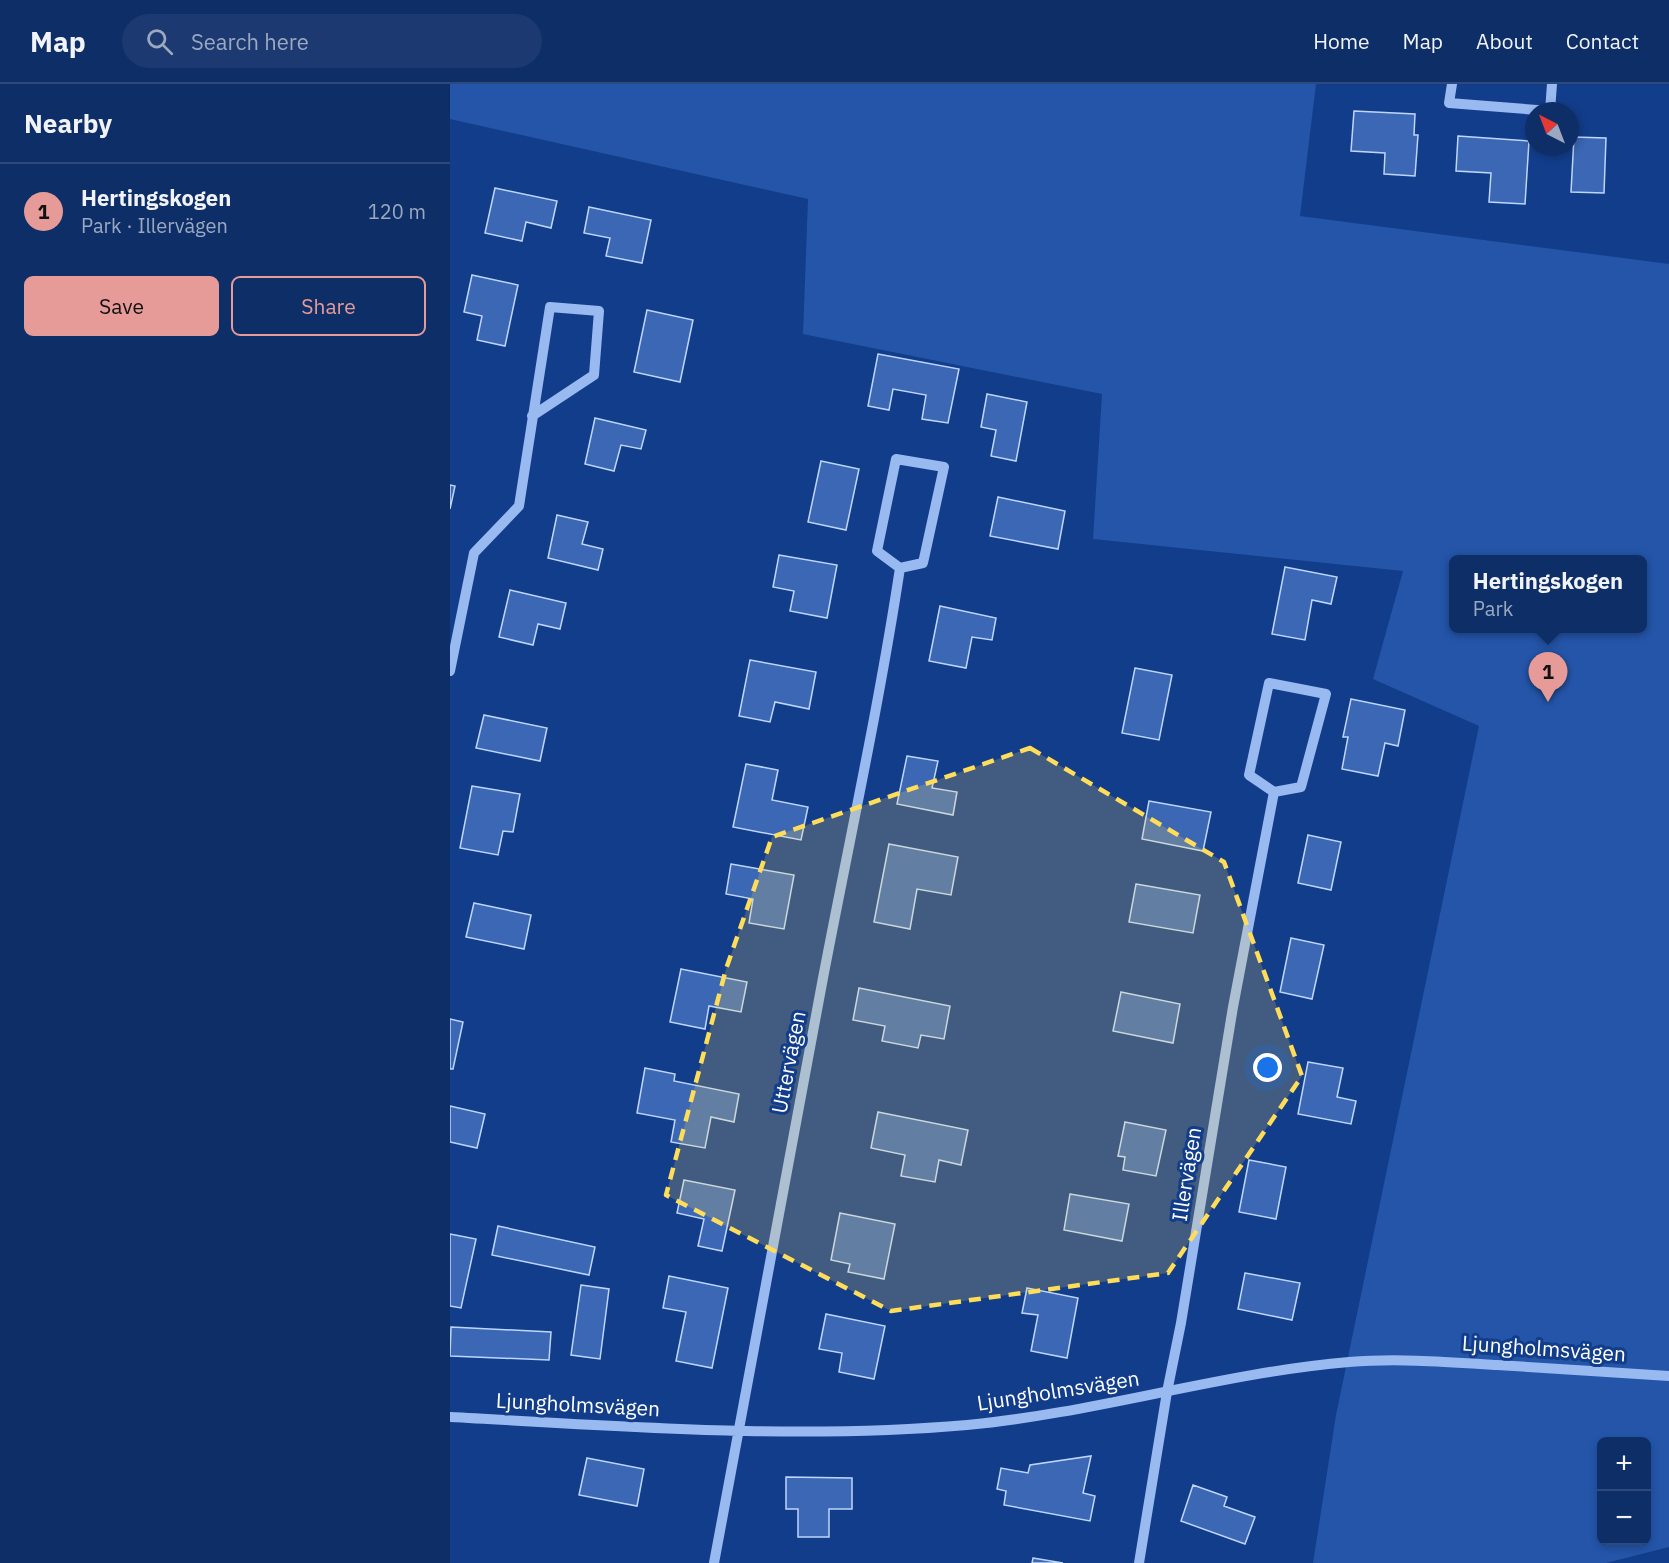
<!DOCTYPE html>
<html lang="en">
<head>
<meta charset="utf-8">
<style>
	body { margin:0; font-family:"IBM Plex Sans",sans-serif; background:#1c3a71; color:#f1f3f6 }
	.controls { position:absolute; right:18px; bottom:18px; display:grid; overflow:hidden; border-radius:9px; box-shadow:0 3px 9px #0003 }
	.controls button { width:54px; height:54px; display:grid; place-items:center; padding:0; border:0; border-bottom:2px solid #2e4a7c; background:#0e2e68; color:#f1f3f6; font:30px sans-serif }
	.compass { position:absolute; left:1075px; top:18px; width:54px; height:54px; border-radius:50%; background:#0e2e68; box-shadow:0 3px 9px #0003; rotate:318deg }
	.you { position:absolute; left:818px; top:984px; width:21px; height:21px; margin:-15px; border:4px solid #fff; border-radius:50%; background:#1a73e8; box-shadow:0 0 0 9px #1a73e833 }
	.badge { display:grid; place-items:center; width:39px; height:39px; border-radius:50%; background:#e69b98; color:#111; font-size:20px; font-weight:700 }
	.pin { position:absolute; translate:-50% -50px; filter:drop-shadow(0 2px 3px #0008) }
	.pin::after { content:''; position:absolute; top:32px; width:21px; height:18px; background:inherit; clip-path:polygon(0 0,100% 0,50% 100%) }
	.popup { position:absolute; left:999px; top:471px; width:198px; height:78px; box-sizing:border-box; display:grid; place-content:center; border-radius:9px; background:#0e2e68; filter:drop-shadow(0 2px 4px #0005); font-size:20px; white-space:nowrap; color:#9ba8c0 }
	.popup b { font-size:22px; color:#f1f3f6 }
	.popup::after { content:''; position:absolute; left:50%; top:100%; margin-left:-12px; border:12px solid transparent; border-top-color:#0e2e68 }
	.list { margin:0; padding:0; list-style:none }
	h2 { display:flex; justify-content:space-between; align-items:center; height:78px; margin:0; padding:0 24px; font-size:26px }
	h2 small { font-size:20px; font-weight:400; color:#9ba8c0 }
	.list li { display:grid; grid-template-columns:39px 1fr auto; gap:18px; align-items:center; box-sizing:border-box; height:96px; padding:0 24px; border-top:2px solid #2e4a7c }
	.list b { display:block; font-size:22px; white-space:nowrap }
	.list p { margin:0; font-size:20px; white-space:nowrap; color:#9ba8c0 }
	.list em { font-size:20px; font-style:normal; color:#9ba8c0 }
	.actions { display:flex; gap:12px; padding:18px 24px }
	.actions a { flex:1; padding:14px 0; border:2px solid #e69b98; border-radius:9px; text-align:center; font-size:21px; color:#e69b98 }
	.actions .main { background:#e69b98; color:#111 }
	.icon { flex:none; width:33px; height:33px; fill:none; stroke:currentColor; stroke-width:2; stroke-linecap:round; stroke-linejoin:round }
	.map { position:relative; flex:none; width:1219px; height:1479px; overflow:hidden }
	header { display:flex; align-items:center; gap:36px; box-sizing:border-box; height:84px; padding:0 30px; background:#0e2e68; border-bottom:2px solid #2e4a7c }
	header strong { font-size:28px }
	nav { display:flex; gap:33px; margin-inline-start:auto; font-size:21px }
	.search { width:420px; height:54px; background:#1c3a71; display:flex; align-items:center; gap:15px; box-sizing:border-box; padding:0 21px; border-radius:33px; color:#9ba8c0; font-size:22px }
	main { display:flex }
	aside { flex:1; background:#0e2e68 }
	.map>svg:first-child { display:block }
</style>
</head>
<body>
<header>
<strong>Map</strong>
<div class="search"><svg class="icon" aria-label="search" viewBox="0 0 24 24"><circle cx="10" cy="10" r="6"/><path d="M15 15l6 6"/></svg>Search here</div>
<nav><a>Home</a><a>Map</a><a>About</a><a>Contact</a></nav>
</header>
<main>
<aside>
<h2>Nearby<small></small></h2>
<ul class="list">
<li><span class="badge">1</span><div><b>Hertingskogen</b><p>Park · Illervägen</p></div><em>120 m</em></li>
</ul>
<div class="actions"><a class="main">Save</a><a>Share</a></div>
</aside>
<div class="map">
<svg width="1219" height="1479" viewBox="0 0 1219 1479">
	<rect width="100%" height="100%" fill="#123d8a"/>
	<!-- green -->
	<path fill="#2455a9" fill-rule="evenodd" d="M0 0H866L850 132 1219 180V1463L1156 1479H863L886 1331 1029 642 923 595 953 487 643 455 652 310 353 250 358 115 0 35ZM1004 476H1192V544H1004ZM1152 1358H1196V1456H1152Z"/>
	<!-- building -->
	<path fill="#3b67b4" stroke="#bfd6fc" stroke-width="1.5" d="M904 27 965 30 964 51H968L965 92 934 90 935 69 901 67Z
		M1008 52 1079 57 1075 120 1039 118 1041 89 1006 87Z
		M1124 53 1156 54 1154 109 1121 108Z
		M45 104 107 117 101 144 76 138 72 157 35 149Z
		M139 123 201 136 192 179 156 172 160 154 134 149Z
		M22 191 68 201 55 262 27 256 32 232 14 228Z
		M197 226 243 236 230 298 184 288Z
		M428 270 509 285 498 339 472 335 476 311 443 305 439 326 418 322Z
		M537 310 577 318 566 377 541 372 546 346 531 343Z
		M145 334 196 346 191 365 171 361 164 387 135 380Z
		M371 377 409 385 396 446 358 438Z
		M0 401 5 402 0 425Z
		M548 413 615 427 608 465 540 452Z
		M107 431 138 438 132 460 153 465 148 486 98 474Z
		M329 471 387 481 377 534 340 527 344 507 323 503Z
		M835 483 887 493 881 520 862 516 855 556 822 550Z
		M60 506 116 519 110 545 88 540 83 561 49 553Z
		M490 522 546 534 542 556 522 553 516 584 479 577Z
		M300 576 366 588 359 625 325 618 320 638 289 632Z
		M685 584 722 591 709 656 672 649Z
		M901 615 955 626 948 662 935 659 928 692 892 685 898 653H893Z
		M34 631 97 644 90 677 26 664Z
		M457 672 488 677 482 704 507 708 503 731 447 720Z
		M296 680 328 686 322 716 358 723 351 756 283 743Z
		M22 702 70 710 63 748 53 747 48 771 10 764Z
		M699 717 761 728 753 767 692 755Z
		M858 751 891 758 881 806 848 799Z
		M439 760 508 773 501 811 467 805 460 845 424 838Z
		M281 780 344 791 334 845 299 839 303 815 276 810Z
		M686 800 750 811 743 849 679 838Z
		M24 819 81 831 74 865 16 853Z
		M841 854 874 861 862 915 830 908Z
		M231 885 297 898 291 928 259 922 255 945 220 938Z
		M409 904 500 922 494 955 471 951 468 964 432 957 435 942 403 936Z
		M671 908 730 920 723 959 663 947Z
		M0 935 13 938 3 985H0Z
		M858 978 893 984 887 1013 906 1017 901 1040 848 1030Z
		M195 984 225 990 224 997 289 1010 284 1038 261 1033 255 1064 221 1058 225 1036 187 1029Z
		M0 1022 35 1030 27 1064 0 1058Z
		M428 1028 518 1046 511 1081 489 1076 485 1098 451 1092 455 1071 421 1064Z
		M675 1038 716 1046 706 1092 673 1086 675 1073 668 1072Z
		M799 1076 836 1083 826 1135 789 1128Z
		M234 1096 285 1106 272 1167 248 1162 254 1135 227 1129Z
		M620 1110 679 1120 672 1157 614 1146Z
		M390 1129 445 1140 434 1195 398 1188 400 1180 381 1176Z
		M48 1142 145 1163 139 1191 42 1171Z
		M0 1150 26 1155 11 1224 0 1222Z
		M795 1189 850 1199 842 1236 788 1225Z
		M219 1192 278 1204 262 1284 226 1277 236 1228 213 1224Z
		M131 1201 159 1205 150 1275 121 1271Z
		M577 1204 628 1214 617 1274 581 1267 588 1231 572 1229Z
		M376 1230 435 1242 424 1295 389 1288 392 1269 369 1265Z
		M1 1243 101 1248 99 1276 0 1272Z
		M641 1372 633 1409 645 1412 640 1437 554 1421 556 1407 547 1405 551 1384 578 1389 580 1381Z
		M137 1374 194 1385 187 1422 129 1411Z
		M336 1393 402 1394V1425H379V1453H348V1425H336Z
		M743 1401 777 1413 774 1422 805 1433 795 1460 731 1437Z
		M583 1474 613 1479H582Z"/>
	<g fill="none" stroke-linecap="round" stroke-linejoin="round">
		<!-- minor -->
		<path stroke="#99b9f1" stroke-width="10" d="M1002 0 999 19 1100 27 1102 0
			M446 375 494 383 473 479 450 484 427 467Z
			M0 587 24 469 69 422 100 223 149 227 144 291 82 332
			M819 599 876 610 851 703 824 708 799 691Z
			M0 1333C172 1342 345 1356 517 1341 646 1329 770 1289 899 1278 948 1274 999 1278 1047 1281 1104 1285 1162 1288 1219 1292
			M264 1479C299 1284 336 1089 373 894 399 758 429 622 450 484
			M689 1479 717 1308 731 1239 783 923 824 708"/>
	</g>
	<!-- marked area -->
	<path fill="#ffdd58" fill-opacity="0.2" stroke="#ffdd58" stroke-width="4.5" stroke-dasharray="12 8" stroke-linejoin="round" d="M580 664 774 778 852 992 718 1189 441 1227 216 1111 276 885 322 753Z"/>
	<g text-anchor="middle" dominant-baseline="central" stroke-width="6" stroke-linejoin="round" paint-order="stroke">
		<!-- street labels -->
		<g font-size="21" fill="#fff" stroke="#123d8a">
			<text transform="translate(338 978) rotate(-79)">Uttervägen</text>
			<text transform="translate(736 1090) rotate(-81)">Illervägen</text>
			<text transform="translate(1094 1264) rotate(4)">Ljungholmsvägen</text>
			<text transform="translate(608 1306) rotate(-9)">Ljungholmsvägen</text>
			<text transform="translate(128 1320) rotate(3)">Ljungholmsvägen</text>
		</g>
	</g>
</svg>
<div class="controls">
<button>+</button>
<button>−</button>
</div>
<svg class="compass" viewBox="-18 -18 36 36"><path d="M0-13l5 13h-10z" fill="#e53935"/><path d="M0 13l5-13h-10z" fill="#9ba8c0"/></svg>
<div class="you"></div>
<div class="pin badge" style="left:1098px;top:618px">1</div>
<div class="popup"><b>Hertingskogen</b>Park</div>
</div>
</main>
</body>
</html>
